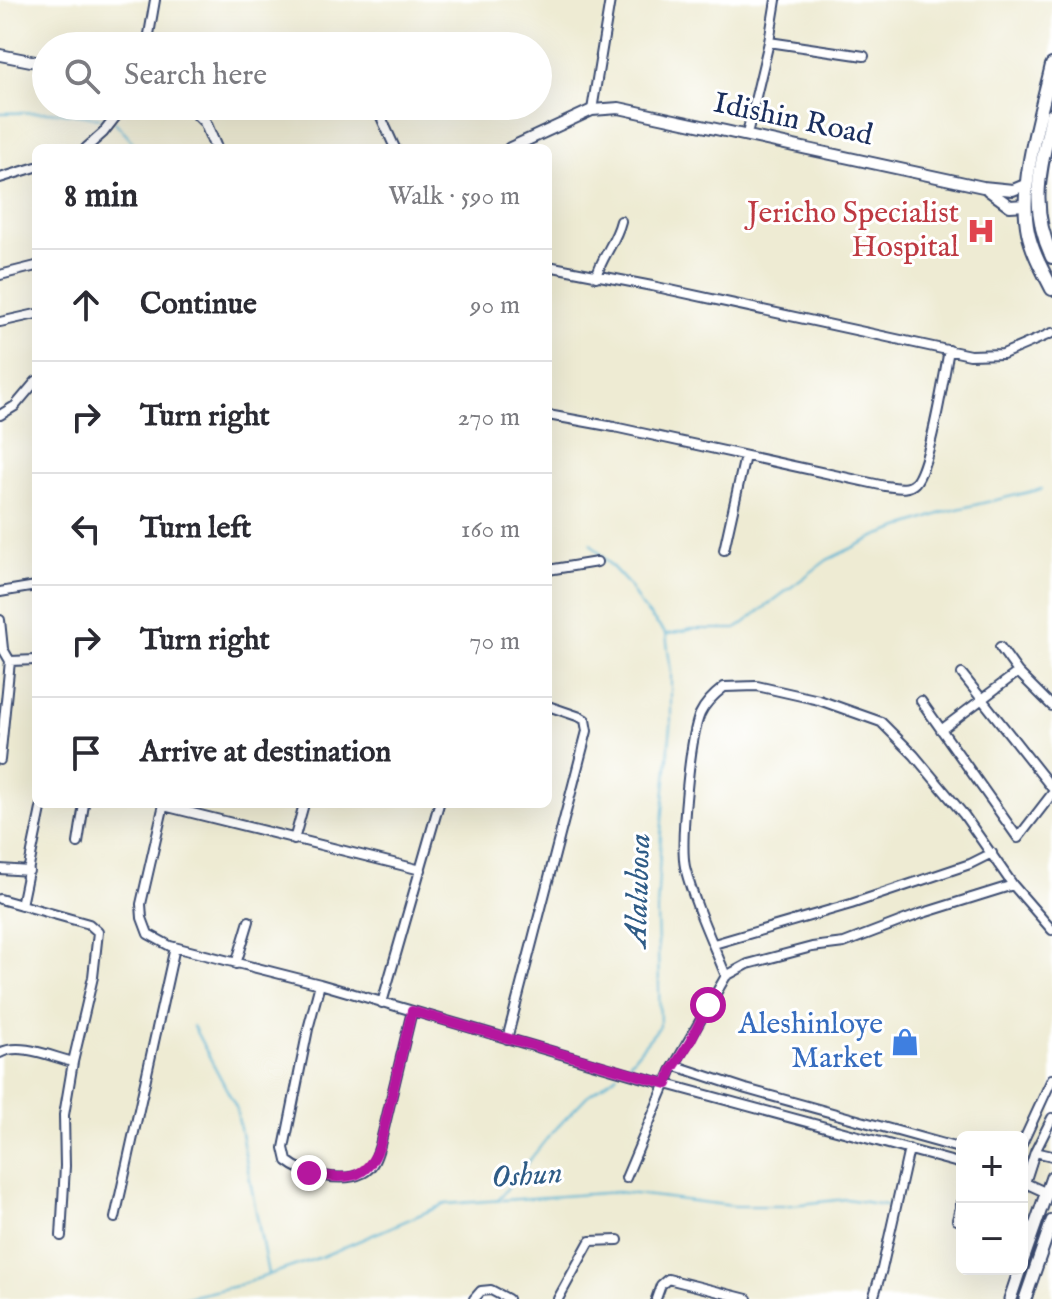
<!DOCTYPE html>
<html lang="en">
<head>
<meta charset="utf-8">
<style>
	body { margin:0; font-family:"IM FELL English",serif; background:#f7f7f7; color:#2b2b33 }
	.controls { position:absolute; right:24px; bottom:24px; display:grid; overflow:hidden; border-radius:12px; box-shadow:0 8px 32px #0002 }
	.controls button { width:72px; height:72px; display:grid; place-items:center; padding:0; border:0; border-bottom:2px solid #e1e1e2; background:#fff; color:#2b2b33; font:40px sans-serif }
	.stop { position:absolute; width:24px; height:24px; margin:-18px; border:6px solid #b5179e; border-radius:50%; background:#fff }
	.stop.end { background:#b5179e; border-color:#fff; box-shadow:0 2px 8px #0008 }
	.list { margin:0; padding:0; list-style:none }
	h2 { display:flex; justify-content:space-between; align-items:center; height:104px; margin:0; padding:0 32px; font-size:34px }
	h2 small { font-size:26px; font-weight:400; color:#7c7c81 }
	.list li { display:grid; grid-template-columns:52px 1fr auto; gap:24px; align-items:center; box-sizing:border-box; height:112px; padding:0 32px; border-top:2px solid #e1e1e2 }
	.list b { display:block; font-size:30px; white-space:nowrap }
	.list em { font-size:26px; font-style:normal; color:#7c7c81 }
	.icon { flex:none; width:44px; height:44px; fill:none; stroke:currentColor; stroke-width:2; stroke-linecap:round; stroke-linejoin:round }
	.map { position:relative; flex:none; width:1052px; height:1299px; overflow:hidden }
	.search { position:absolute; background:#fff; box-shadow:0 8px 32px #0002; left:32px; top:32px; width:520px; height:88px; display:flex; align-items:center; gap:20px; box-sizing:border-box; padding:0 28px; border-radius:44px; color:#7c7c81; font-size:30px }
	.panel { position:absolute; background:#fff; box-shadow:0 8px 32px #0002; left:32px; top:144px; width:520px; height:664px; border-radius:12px }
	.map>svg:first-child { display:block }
</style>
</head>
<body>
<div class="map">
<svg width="1052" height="1299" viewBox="0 0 1052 1299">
	<rect width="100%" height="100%" fill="#fff"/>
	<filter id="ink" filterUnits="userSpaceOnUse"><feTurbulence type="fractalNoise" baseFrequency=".0125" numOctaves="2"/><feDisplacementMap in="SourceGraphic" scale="16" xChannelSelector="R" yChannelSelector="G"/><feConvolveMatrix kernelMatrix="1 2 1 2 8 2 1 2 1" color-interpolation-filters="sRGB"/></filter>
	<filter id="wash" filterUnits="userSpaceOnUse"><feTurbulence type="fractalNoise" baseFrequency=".006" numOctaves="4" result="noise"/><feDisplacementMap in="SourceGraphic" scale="32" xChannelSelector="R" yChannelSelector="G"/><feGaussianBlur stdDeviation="1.8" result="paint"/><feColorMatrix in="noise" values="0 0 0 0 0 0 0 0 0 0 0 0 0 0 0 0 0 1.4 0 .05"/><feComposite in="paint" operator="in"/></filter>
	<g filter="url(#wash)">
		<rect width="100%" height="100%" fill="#eeebd3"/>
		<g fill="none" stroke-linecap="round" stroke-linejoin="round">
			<!-- stream -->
			<path stroke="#55b1d3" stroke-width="2" d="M0 113 54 112 109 119
				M115 122 138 148
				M590 543 628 584 641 606 666 634 671 672V725L661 833 657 912 660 1026 625 1068
				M668 634 693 629H736L827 560 877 536 945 512 1042 489
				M193 1026 236 1107 268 1274
				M497 1201 548 1137 587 1096 617 1075
				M180 1299 236 1286 321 1257 445 1204 618 1192 734 1206H783L846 1199 892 1206"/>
		</g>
	</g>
	<g filter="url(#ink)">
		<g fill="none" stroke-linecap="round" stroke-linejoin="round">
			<defs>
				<path id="minor" d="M769 42 864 56
					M147 46 155 0
					M297 46C311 37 327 36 340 46
					M376 106 395 148
					M592 110 610 0
					M747 134 769 42 776 0
					M86 148 103 133 124 106
					M0 178 36 167
					M548 266 652 286 970 355 1003 354 1052 333
					M0 275 36 266
					M596 277C602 256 616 242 621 221
					M0 322 36 314
					M0 415 15 406 36 381
					M548 415 614 427 885 486C895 487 907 491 915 483 930 467 944 375 949 350
					M724 550 745 456
					M548 570 597 562
					M0 592 36 586
					M0 620 3 649 10 661 0 760
					M1000 647 1018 672 1052 706
					M10 661 36 660
					M962 674 1052 788
					M921 701 1018 838 1052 794
					M941 730 1018 672
					M164 804 141 904 142 918 148 934 170 946 320 984 633 1075 962 1164
					M164 806 421 870
					M294 840 304 804
					M78 843 84 804
					M0 869 29 871
					M0 899 89 924 98 932 93 977 73 1062 64 1115 65 1166 61 1236
					M21 905 42 804
					M714 944 851 904 970 864 992 853
					M236 964 249 921
					M726 976 748 964 812 947 844 943 920 914 1013 885
					M320 984 308 1029 284 1148 287 1161C304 1175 343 1183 363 1173 374 1167 377 1155 380 1145L412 1011
					M382 1003 439 804
					M507 1039 587 731 585 720 580 717 548 706
					M0 1053C20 1042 52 1057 73 1062
					M676 1066 746 1089 962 1149
					M1022 1144 1052 1079
					M1035 1152 1052 1156
					M626 1178 671 1071 726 976C712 941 694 904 685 867 680 842 690 737 700 714 705 703 715 694 724 687L757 686 819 700 881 722 914 755 964 815 1013 885 1052 930
					M1023 1182 1047 1193
					M1025 1183 1035 1152 1052 1118
					M115 1218 175 947
					M957 1220 962 1200
					M474 1299 481 1291 491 1290 508 1299
					M558 1299 590 1241 618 1240
					M656 1299 661 1285 668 1279 747 1299
					M873 1299 882 1269 909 1149"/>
				<path id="tertiary" d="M0 55 46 64
					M189 106 205 122 216 148
					M510 148 592 110 619 108 983 187 1013 190 1027 184
					M988 190 1010 206 1025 205"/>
				<path id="secondary" d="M1022 1263 1052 1177
					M1010 1299 1020 1269
					M1025 1299 1052 1221"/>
				<path id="primary" d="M1052 65C1041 112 1018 185 1028 232 1032 252 1043 271 1052 289
					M1052 115C1041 169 1028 204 1052 257"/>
			</defs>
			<!-- minor casing -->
			<use href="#minor" stroke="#3b4b70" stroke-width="12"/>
			<!-- tertiary casing -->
			<use href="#tertiary" stroke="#3b4b70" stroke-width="14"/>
			<!-- secondary casing -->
			<use href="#secondary" stroke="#3b4b70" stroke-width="15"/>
			<!-- primary casing -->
			<use href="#primary" stroke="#3b4b70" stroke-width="16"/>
			<!-- minor -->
			<use href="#minor" stroke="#fff" stroke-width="8"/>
			<!-- tertiary -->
			<use href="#tertiary" stroke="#fff" stroke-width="10"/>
			<!-- secondary -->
			<use href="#secondary" stroke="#fff" stroke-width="11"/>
			<!-- primary -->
			<use href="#primary" stroke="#fff" stroke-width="12"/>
		</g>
	</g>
	<g fill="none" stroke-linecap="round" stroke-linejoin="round" filter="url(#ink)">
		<!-- route -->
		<path stroke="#b5179e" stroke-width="10" d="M309 1173C345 1180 367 1182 380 1145L412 1011 667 1084 671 1071 690 1042 708 1005"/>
	</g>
	<!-- icons -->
	<defs>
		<symbol id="hospital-bare" viewBox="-9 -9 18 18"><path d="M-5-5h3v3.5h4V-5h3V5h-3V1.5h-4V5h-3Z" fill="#e0444e" stroke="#fff" stroke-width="2.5" paint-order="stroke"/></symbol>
		<symbol id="shop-bare" viewBox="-9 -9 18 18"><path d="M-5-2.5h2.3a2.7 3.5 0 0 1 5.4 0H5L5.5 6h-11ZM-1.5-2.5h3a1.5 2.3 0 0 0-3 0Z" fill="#3f7fe0" stroke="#fff" stroke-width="2.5" paint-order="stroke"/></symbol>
	</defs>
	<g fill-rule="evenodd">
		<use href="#hospital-bare" x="961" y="211" width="40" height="40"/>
		<use href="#shop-bare" x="885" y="1022" width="40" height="40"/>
	</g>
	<g text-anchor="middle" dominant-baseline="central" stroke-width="6" stroke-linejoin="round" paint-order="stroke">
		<!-- street labels -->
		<g font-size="30" fill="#1b2f5e" stroke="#fff">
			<text transform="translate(793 120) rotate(12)">Idishin Road</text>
		</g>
		<!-- health labels -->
		<g font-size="30" fill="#be3a42" stroke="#fff" text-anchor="end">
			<text x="959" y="214">Jericho Specialist<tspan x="959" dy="34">Hospital</tspan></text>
		</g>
		<!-- shop labels -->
		<g font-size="30" fill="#366cbe" stroke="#fff" text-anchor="end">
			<text x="883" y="1025">Aleshinloye<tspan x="883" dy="34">Market</tspan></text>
		</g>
		<!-- water labels -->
		<g font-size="32" font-style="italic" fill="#2f5c87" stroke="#fff">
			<text transform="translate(639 890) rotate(-88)">Alalubosa</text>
			<text transform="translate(527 1176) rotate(-4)">Oshun</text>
		</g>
	</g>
</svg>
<div class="controls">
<button>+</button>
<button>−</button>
</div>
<div class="stop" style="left:708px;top:1005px"></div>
<div class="stop end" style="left:309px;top:1173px"></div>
<div class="search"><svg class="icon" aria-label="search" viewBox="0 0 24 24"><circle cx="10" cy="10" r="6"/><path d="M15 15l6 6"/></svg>Search here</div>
<section class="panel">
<h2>8 min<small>Walk · 590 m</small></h2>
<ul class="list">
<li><svg class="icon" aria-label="ahead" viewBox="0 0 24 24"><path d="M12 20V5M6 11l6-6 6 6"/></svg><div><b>Continue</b></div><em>90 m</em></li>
<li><svg class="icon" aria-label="right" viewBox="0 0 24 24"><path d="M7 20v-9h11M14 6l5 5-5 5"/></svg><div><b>Turn right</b></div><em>270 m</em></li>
<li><svg class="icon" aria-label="left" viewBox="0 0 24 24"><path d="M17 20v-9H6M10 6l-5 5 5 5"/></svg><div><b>Turn left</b></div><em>160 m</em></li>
<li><svg class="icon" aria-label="right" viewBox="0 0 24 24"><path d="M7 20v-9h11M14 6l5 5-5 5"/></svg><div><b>Turn right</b></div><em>70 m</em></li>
<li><svg class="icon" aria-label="arrive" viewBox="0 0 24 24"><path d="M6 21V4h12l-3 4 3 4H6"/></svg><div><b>Arrive at destination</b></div></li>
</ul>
</section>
</div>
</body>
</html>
